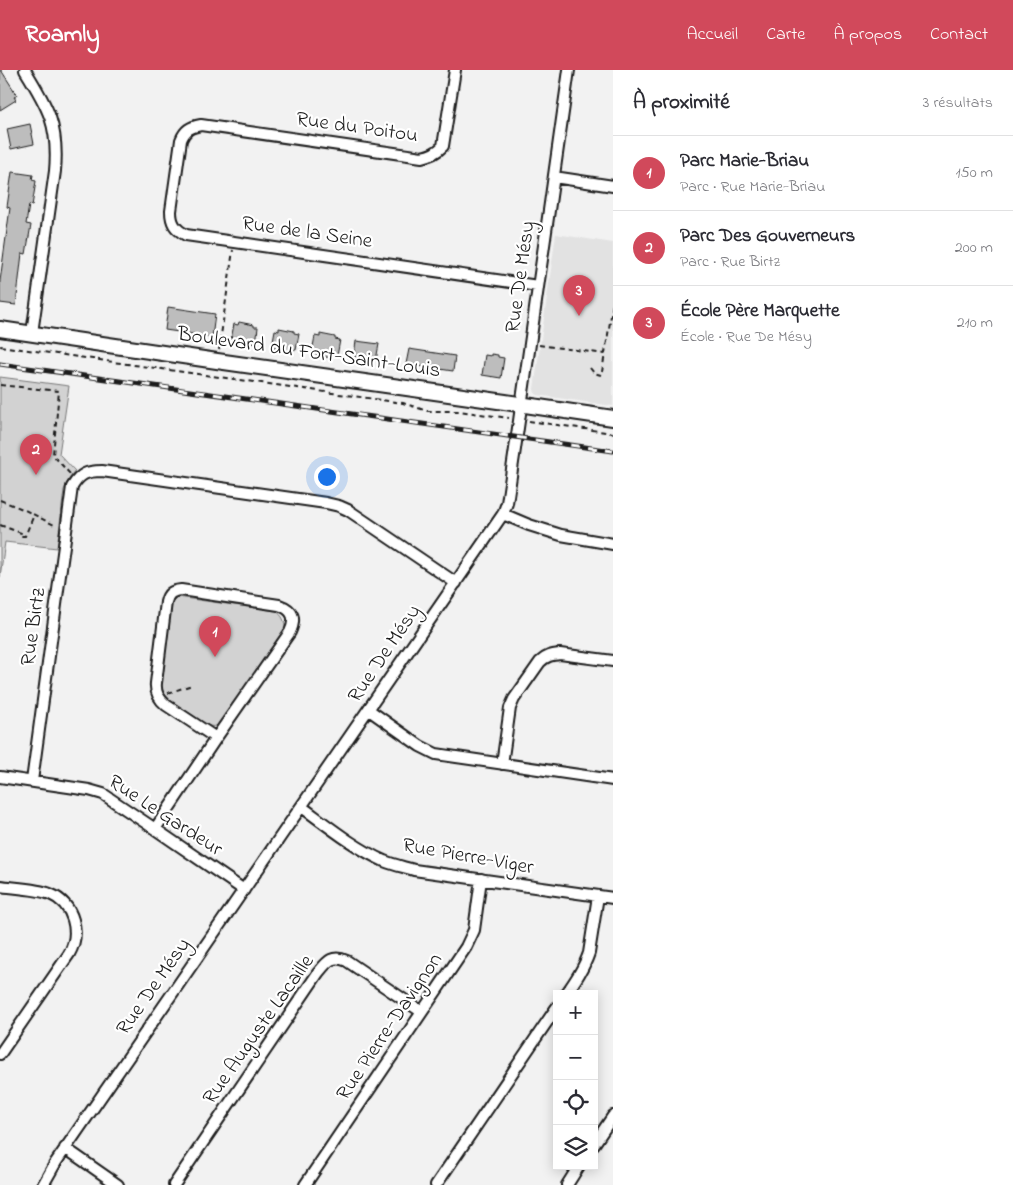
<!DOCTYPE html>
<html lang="fr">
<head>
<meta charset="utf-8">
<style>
	body { margin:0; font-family:"Indie Flower",sans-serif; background:#f2f2f3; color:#2b2b33 }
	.controls { position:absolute; right:15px; bottom:15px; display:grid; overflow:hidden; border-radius:0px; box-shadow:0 2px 12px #0003 }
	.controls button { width:45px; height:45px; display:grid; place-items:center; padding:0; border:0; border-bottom:1px solid #e1e1e2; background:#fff; color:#2b2b33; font:25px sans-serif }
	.you { position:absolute; left:326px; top:406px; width:18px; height:18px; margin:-12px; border:4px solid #fff; border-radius:50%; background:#1a73e8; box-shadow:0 0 0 8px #1a73e833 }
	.badge { display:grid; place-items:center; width:32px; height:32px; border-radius:50%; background:#d1495b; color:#fff; font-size:16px; font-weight:700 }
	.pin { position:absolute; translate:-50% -41px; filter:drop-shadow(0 1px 2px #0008) }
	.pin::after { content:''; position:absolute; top:26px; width:18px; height:15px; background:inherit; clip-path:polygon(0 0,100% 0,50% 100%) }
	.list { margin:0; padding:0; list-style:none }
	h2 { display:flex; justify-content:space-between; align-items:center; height:65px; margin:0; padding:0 20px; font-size:21px }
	h2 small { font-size:16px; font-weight:400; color:#7c7c81 }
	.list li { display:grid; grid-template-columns:32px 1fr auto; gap:15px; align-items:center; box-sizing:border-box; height:75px; padding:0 20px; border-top:1px solid #e1e1e2 }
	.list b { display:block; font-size:19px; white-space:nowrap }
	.list p { margin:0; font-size:16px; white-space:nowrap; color:#7c7c81 }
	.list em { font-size:16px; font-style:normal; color:#7c7c81 }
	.icon { flex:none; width:28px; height:28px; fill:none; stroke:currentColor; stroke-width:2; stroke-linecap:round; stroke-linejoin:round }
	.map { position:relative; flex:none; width:613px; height:1115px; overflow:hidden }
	header { display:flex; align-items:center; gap:30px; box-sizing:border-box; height:70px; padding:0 25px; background:#d1495b; color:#fff }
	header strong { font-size:24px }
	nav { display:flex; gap:28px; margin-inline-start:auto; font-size:18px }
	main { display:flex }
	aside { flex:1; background:#fff }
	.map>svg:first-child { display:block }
</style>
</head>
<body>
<header>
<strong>Roamly</strong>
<nav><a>Accueil</a><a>Carte</a><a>À propos</a><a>Contact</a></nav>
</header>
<main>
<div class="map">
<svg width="613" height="1115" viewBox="0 0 613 1115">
	<rect width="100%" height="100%" fill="#f2f2f2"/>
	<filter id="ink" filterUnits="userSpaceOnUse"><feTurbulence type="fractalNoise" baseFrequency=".02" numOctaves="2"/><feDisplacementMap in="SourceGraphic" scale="10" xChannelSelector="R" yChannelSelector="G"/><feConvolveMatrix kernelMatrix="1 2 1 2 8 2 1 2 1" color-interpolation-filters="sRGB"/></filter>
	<g filter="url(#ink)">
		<!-- built -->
		<path fill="#e2e2e2" d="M556 164 613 173V336L538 325 535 323 534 319Z"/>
		<!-- green -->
		<path fill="#d2d2d2" stroke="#777" d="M0 307 69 316 59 384 75 401 69 409 64 420 57 478 5 472 0 507Z
			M177 527 276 541C283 546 285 551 285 559L220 654C215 657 212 657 207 655L170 630 162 621 161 616 172 534 174 530Z"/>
		<!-- building -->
		<path fill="#bdbdbd" stroke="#1c1c1c" d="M0 0H1L17 25 14 27 16 30 0 40Z
			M30 54 34 74 11 79 7 59Z
			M12 102 33 105 32 110 36 111 32 136 29 135 26 154 31 155 26 184 22 183 16 235 0 233V211L10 138 7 137Z
			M168 237 215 244 212 268 199 266V265L165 260Z
			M239 252 254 255V257H258L256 274 250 273V276L234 273 235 270H231L234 254 238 255Z
			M279 258 294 261V263L299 264 296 280 291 279V282L275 279V277L272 276 275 260 279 261Z
			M320 264 335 267V269L340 270 337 286 332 285 331 288 316 285V282H312L315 266 320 267Z
			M356 271 379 274 376 290 354 286Z
			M409 279 455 286 453 301 406 294Z
			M491 284 498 285V287L504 288 501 308 482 305 485 285 491 286Z"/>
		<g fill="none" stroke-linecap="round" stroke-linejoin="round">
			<defs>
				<path id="street" d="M25 0C48 37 59 56 55 101L32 263
					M455 0 443 76C436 83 431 85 422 87L201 55C190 57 185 60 181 70L171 141C171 153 175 159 186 165L538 216
					M554 107 613 116
					M503 444 529 455 561 465 613 474
					M369 640 420 676 436 684 613 710
					M502 694 510 638 514 629 540 592C546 586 551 585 560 584L613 591
					M0 707 89 720 103 724 155 759 244 820
					M32 711 72 417C80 404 86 401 102 401L326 433 339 436 348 440 456 513
					M302 737C328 756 355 778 384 791 394 795 404 797 414 800L613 828
					M155 759 216 668 290 562C296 549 294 540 279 535L181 520C172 521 168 523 166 532L156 613C155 623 159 629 166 635L216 668
					M0 816C14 818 38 819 50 824 74 834 81 863 69 884L0 984
					M566 924C575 911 584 898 589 883L598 826
					M594 1074 613 1046
					M65 1078 118 1115
					M43 1115 56 1092 503 444 507 433 515 379 569 0
					M174 1115 318 903C327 892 332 884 347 891L422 942
					M305 1115 466 877 474 860 481 809
					M436 1115 557 937
					M567 1115 579 1096"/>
				<path id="secondary" d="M0 259 217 291 505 332 613 348"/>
			</defs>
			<!-- street casing -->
			<use href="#street" stroke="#1c1c1c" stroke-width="14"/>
			<!-- secondary casing -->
			<use href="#secondary" stroke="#1c1c1c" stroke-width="18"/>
			<!-- path -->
			<path stroke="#1c1c1c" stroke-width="2" stroke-dasharray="5 4" stroke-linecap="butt" d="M539 275 605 284
				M0 276 403 333 427 341H459L509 348
				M219 280 233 180
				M590 298 594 303 601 305
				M602 302 613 233
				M0 315 59 321 53 385 70 404
				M529 351 613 363
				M0 430 25 440 56 456
				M0 455 21 463 20 466H25L34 445
				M168 623 192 615"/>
			<!-- street -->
			<use href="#street" stroke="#fff" stroke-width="10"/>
			<!-- secondary -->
			<use href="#secondary" stroke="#fff" stroke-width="14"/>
			<defs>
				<path id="rail" d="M0 294 613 381"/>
			</defs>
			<!-- rail casing -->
			<use href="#rail" stroke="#1c1c1c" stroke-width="5"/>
			<!-- rail -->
			<use href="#rail" stroke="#fff" stroke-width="3" stroke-dasharray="9" stroke-linecap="butt"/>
		</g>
	</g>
	<g text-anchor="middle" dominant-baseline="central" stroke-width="4.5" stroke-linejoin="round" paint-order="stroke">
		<!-- street labels -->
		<g font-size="21" fill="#1c1c1c" stroke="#fff">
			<text transform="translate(357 58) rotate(8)">Rue du Poitou</text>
			<text transform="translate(307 163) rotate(8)">Rue de la Seine</text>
			<text transform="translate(521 207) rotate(-82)">Rue De Mésy</text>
			<text transform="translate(309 283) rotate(8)">Boulevard du Fort-Saint-Louis</text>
			<text transform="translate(34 557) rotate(-82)">Rue Birtz</text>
			<text transform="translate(385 584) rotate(-56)">Rue De Mésy</text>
			<text transform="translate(165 746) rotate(33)">Rue Le Gardeur</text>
			<text transform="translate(468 787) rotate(10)">Rue Pierre-Viger</text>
			<text transform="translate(154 917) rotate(-55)">Rue De Mésy</text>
			<text transform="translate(390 957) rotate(-56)">Rue Pierre-Davignon</text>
			<text transform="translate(259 960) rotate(-55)">Rue Auguste Lacaille</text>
		</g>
	</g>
</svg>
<div class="controls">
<button>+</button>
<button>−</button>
<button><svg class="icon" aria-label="locate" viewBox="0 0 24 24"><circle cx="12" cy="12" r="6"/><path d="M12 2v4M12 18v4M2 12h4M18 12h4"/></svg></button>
<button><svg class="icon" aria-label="layers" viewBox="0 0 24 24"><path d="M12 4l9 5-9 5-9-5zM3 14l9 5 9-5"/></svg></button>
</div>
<div class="you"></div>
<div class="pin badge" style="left:215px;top:587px">1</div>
<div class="pin badge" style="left:36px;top:405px">2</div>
<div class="pin badge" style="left:579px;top:246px">3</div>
</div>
<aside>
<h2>À proximité<small>3 résultats</small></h2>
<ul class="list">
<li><span class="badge">1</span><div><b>Parc Marie-Briau</b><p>Parc · Rue Marie-Briau</p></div><em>150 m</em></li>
<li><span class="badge">2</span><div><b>Parc Des Gouverneurs</b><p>Parc · Rue Birtz</p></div><em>200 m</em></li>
<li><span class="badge">3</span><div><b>École Père Marquette</b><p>École · Rue De Mésy</p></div><em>210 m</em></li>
</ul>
</aside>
</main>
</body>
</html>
